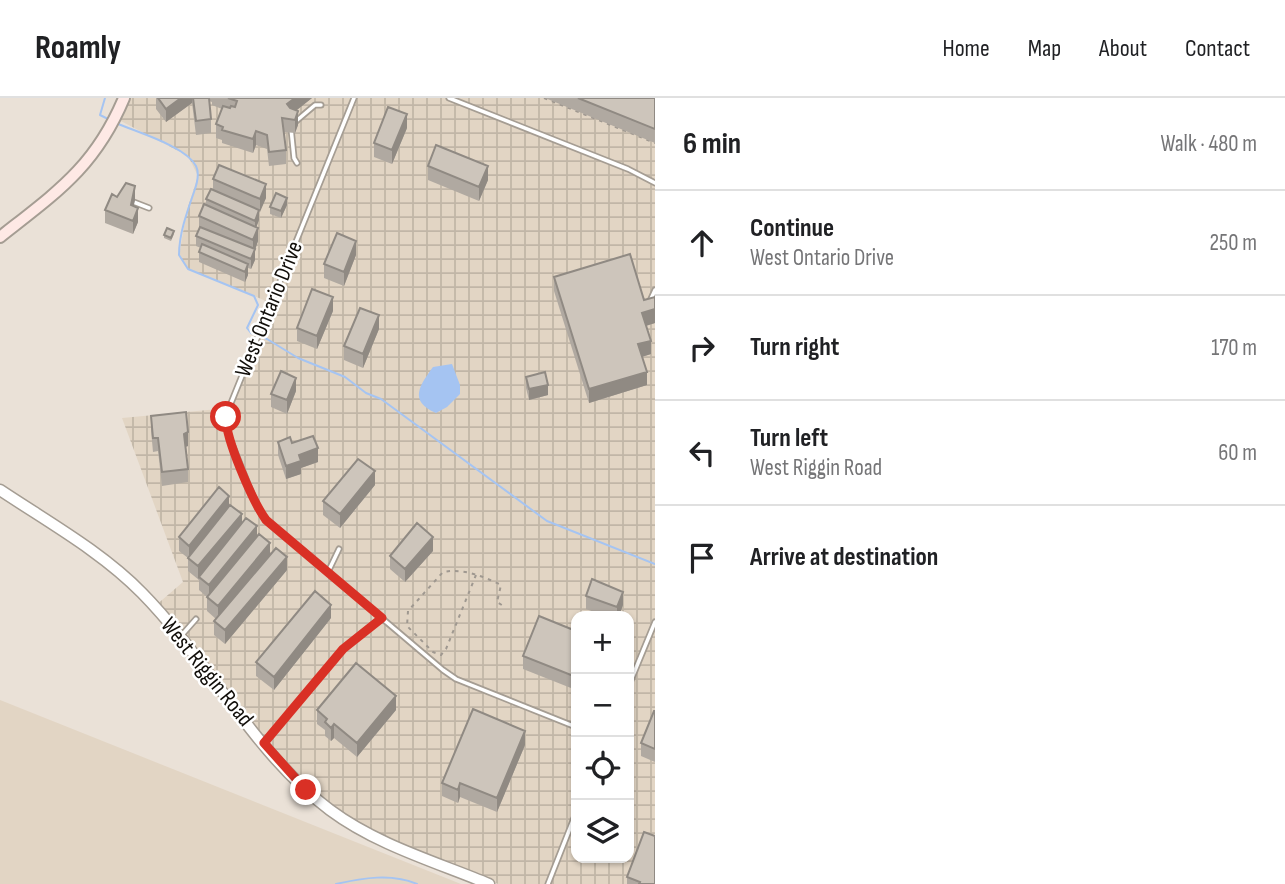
<!DOCTYPE html>
<html lang="en">
<head>
<meta charset="utf-8">
<style>
	body { margin:0; font-family:"Sofia Sans Condensed",sans-serif; background:#f2f2f2; color:#202124 }
	.controls { position:absolute; right:21px; bottom:21px; display:grid; overflow:hidden; border-radius:14px; box-shadow:0 2px 5px #0004 }
	.controls button { width:63px; height:63px; display:grid; place-items:center; padding:0; border:0; border-bottom:2px solid #e0e0e0; background:#fff; color:#202124; font:35px sans-serif }
	.stop { position:absolute; width:21px; height:21px; margin:-16px; border:5px solid #d93025; border-radius:50%; background:#fff }
	.stop.end { background:#d93025; border-color:#fff; box-shadow:0 2px 7px #0008 }
	.list { margin:0; padding:0; list-style:none }
	h2 { display:flex; justify-content:space-between; align-items:center; height:91px; margin:0; padding:0 28px; font-size:30px }
	h2 small { font-size:23px; font-weight:400; color:#757577 }
	.list li { display:grid; grid-template-columns:46px 1fr auto; gap:21px; align-items:center; box-sizing:border-box; height:105px; padding:0 28px; border-top:2px solid #e0e0e0 }
	.list b { display:block; font-size:26px; white-space:nowrap }
	.list p { margin:0; font-size:23px; white-space:nowrap; color:#757577 }
	.list em { font-size:23px; font-style:normal; color:#757577 }
	.icon { flex:none; width:38px; height:38px; fill:none; stroke:currentColor; stroke-width:2; stroke-linecap:round; stroke-linejoin:round }
	.map { position:relative; flex:none; width:655px; height:786px; overflow:hidden }
	header { display:flex; align-items:center; gap:42px; box-sizing:border-box; height:98px; padding:0 35px; background:#fff; border-bottom:2px solid #e0e0e0 }
	header strong { font-size:33px }
	nav { display:flex; gap:38px; margin-inline-start:auto; font-size:24px }
	main { display:flex }
	aside { flex:1; background:#fff }
	.map>svg:first-child { display:block }
</style>
</head>
<body>
<header>
<strong>Roamly</strong>
<nav><a>Home</a><a>Map</a><a>About</a><a>Contact</a></nav>
</header>
<main>
<div class="map">
<svg width="655" height="786" viewBox="0 0 655 786">
	<defs>
		<pattern id="industrial-grid" width="8" height="8" patternUnits="userSpaceOnUse" patternTransform="scale(1.75)"><rect width="8" height="8" fill="#e2d5c4"/><path d="M0 4h8M4 0v8" fill="none" stroke="#c1b6a7"/></pattern>
	</defs>
	<rect width="100%" height="100%" fill="#eae1d7"/>
	<!-- built -->
	<path fill="#e2d5c4" d="M0 602 338 737 461 786H0Z"/>
	<!-- industrial -->
	<path fill="url(#industrial-grid)" fill-rule="evenodd" d="M123 0H655V786H498L353 727 306 692 155 508 183 484 122 320 229 310 271 205 188 171 179 157 187 112 198 78 188 58 115 20ZM576 518H629V760H576Z"/>
	<!-- water -->
	<path fill="#a5c4f2" d="M452 266 460 287V296L447 309 436 315C408 303 420 287 433 269Z"/>
	<g fill="none" stroke-linecap="round" stroke-linejoin="round">
		<!-- stream -->
		<path stroke="#a5c4f2" stroke-width="2" d="M105 0 100 17 108 21
			M116 25C136 34 186 48 196 68 200 76 197 86 194 94 187 114 179 136 179 157L188 171 254 198 258 207 247 230 251 235 267 241 298 260 345 279 366 295 381 301 547 423 655 466
			M336 786C362 780 392 775 417 786"/>
		<defs>
			<path id="service" d="M354 0 229 310 226 324 228 336 258 411 266 422 443 572 456 581 576 629
				M449 0 628 71 655 85
				M295 24 315 7H321
				M291 30 294 60 297 65
				M131 103 149 110
				M650 203 655 192
				M328 474 339 451
				M181 538 196 521
				M629 587 655 524
				M264 645 343 551 381 520
				M548 786 576 715"/>
			<path id="tertiary" d="M0 392C48 424 102 454 142 495 209 563 253 654 330 712 377 747 436 764 489 786"/>
			<path id="secondary" d="M0 139C57 94 95 69 124 0"/>
		</defs>
		<!-- service casing -->
		<use href="#service" stroke="#a59d93" stroke-width="7"/>
		<!-- tertiary casing -->
		<use href="#tertiary" stroke="#a59d93" stroke-width="13"/>
		<!-- secondary casing -->
		<use href="#secondary" stroke="#a59d93" stroke-width="14"/>
		<!-- path -->
		<path stroke="#9f9890" stroke-width="2" stroke-dasharray="3.5 5" stroke-linecap="butt" d="M544 0 655 45
			M476 477 446 551 441 557 433 554 407 528 408 513 443 474C462 470 483 478 501 487L497 504 505 509"/>
		<!-- service -->
		<use href="#service" stroke="#fff" stroke-width="3.5"/>
		<!-- tertiary -->
		<use href="#tertiary" stroke="#fff" stroke-width="10"/>
		<!-- secondary -->
		<use href="#secondary" stroke="#fee9e5" stroke-width="10"/>
	</g>
	<!-- wall -->
	<path fill="#b0a9a1" d="M156 0H312L296 12 298 27 295 35 284 34 286 52V66L269 68 267 51 256 47 253 55 222 45V42L216 40V26L222 11 212 7V4L209 3 211 21V35L196 37 192 5 166 24 156 11Z
		M545 0H655V45Z
		M407 30 392 66 374 59V45Z
		M428 68 488 82 479 103 428 82Z
		M213 81 266 100 259 114V122L256 129 258 143 255 152V162L251 171 248 170V177L245 184 199 164V154L201 150 196 148V138L199 132V118L206 106V101L213 92Z
		M117 99 135 102 133 108 138 124 133 136 105 125V112Z
		M287 107 281 120 270 116V109Z
		M174 136 171 143 164 140V137Z
		M356 157 344 188 324 180V166Z
		M554 179 644 202 655 199V225L646 228 651 256 642 259 647 287 589 305 554 193Z
		M333 213 317 251 297 243V230Z
		M379 231 363 270 344 262V248Z
		M526 279 548 297 529 302 526 290Z
		M296 293 287 316 271 309V296Z
		M151 318 188 348 186 349 188 371V384L162 388 158 353 153 354 151 332Z
		M278 344 292 345 318 364 301 370V376L286 381 278 357Z
		M375 387 340 430 323 417V403Z
		M229 408 242 426 257 439 270 456 287 472 225 546 214 537V523L216 521 207 513V499L199 492V482L188 473V460L179 453V439Z
		M433 453 405 484 390 471V458Z
		M586 498 623 507 619 518H605L586 511Z
		M331 520 274 592 256 578V564Z
		M576 533V592L523 571V558Z
		M317 612H396L357 659 334 640 331 643 325 638V632L317 626Z
		M655 613V664L641 658V645Z
		M525 647 497 714 460 699 458 705 442 698V685Z
		M627 779 655 786H627Z"/>
	<!-- shaded-wall -->
	<path fill="#908a83" d="M181 0H192V5L166 24V11Z
		M295 0H312L287 20V6Z
		M298 13V27L295 35V22Z
		M407 16V30L392 66V52Z
		M256 33V47L253 55V41Z
		M488 68V82L479 103V89Z
		M266 86V100L260 114V101Z
		M135 88V102L131 121V107Z
		M287 100V107L281 120V113Z
		M138 110V124L133 136V123Z
		M259 112V122L255 133V123Z
		M258 130V143L255 152V162L251 171V161L253 156V142Z
		M356 143V157L344 188V174Z
		M248 166V177L245 184V174Z
		M333 199V213L317 251V238Z
		M655 211V225L642 229V215Z
		M379 217V231L363 270V256Z
		M651 243V256L638 260V246Z
		M647 274V287L589 305V291Z
		M296 280V293L287 316V302Z
		M548 287V297L529 302V291Z
		M188 334V348L184 349V336Z
		M318 350V364L301 370V376L286 381V368L299 357Z
		M375 373V387L340 430V416Z
		M229 398V412L189 461V448Z
		M242 416V430L199 479 198 482V468Z
		M257 428V442L209 501V487Z
		M433 439V453L405 484V471Z
		M270 445V459L218 522V508Z
		M287 459V472L225 546V532Z
		M623 494V507L619 518H617V509Z
		M331 507V520L274 592V579Z
		M396 598V612L357 659V645Z
		M334 626V640L331 643V630Z
		M525 633V647L497 714V700Z
		M460 685V699L458 705V692Z"/>
	<!-- building -->
	<path fill="#cdc5bb" stroke="#908a83" stroke-width="2" d="M158 0H181L166 11Z
		M193 0H209L211 21 196 23Z
		M228 0H295L287 6 290 10 298 13 295 22 282 20 286 52 269 54 267 37 256 33 253 41 222 32 223 29 216 26 223 8 230 10 231 8 235 9 237 3Z
		M578 0H655V31Z
		M388 9 407 16 392 52 374 45Z
		M436 47 488 68 479 89 428 68Z
		M219 67 266 86 260 101 213 81Z
		M126 85 135 88 131 107 138 110 133 123 105 112 112 96 117 99Z
		M211 91 259 112 255 123 206 101Z
		M276 95 287 100 281 113 270 109Z
		M204 106 258 130 253 142 199 118Z
		M200 129 255 151 251 161 196 138Z
		M167 130 174 133 171 140 164 137Z
		M337 135 356 143 344 174 324 166Z
		M202 146 248 166 245 174 199 154Z
		M630 156 644 202 655 199V211L642 215 651 243 638 246 647 274 589 291 554 179Z
		M312 191 333 199 317 238 297 230Z
		M360 210 379 217 363 256 344 248Z
		M281 273 296 280 287 302 271 296Z
		M545 274 548 287 529 291 526 279Z
		M186 314 188 334 184 336 188 371 162 374 158 340H153L151 318Z
		M313 338 318 350 299 357 301 363 286 368 278 344 290 339 292 345Z
		M358 361 375 373 340 416 323 403Z
		M219 389 229 398 189 448 179 439Z
		M230 407 242 416 198 468 188 460Z
		M246 420 257 428 209 487 199 479Z
		M417 425 433 439 405 471 390 458Z
		M259 436 270 445 218 508 207 499Z
		M276 450 287 459 225 532 214 523Z
		M592 481 623 494 617 509 586 498Z
		M315 493 331 507 274 579 256 564Z
		M539 518 576 533V579L523 558Z
		M356 565 396 598 357 645 334 626 331 630 325 624 327 621 317 612Z
		M473 611 525 633 497 700 460 685 458 692 442 685Z
		M654 613H655V651L641 645Z
		M644 734 655 738V786H639L640 784 627 779Z"/>
	<g fill="none" stroke-linecap="round" stroke-linejoin="round">
		<!-- route -->
		<path stroke="#d93025" stroke-width="9" d="M226 319C225 340 253 404 266 422L382 520 343 551 264 645 306 692"/>
	</g>
	<g text-anchor="middle" dominant-baseline="central" stroke-width="5" stroke-linejoin="round" paint-order="stroke">
		<!-- street labels -->
		<g font-size="23" fill="#100d09" stroke="#fff">
			<text transform="translate(269 211) rotate(-68)">West Ontario Drive</text>
			<text transform="translate(207 574) rotate(51)">West Riggin Road</text>
		</g>
	</g>
</svg>
<div class="controls">
<button>+</button>
<button>−</button>
<button><svg class="icon" aria-label="locate" viewBox="0 0 24 24"><circle cx="12" cy="12" r="6"/><path d="M12 2v4M12 18v4M2 12h4M18 12h4"/></svg></button>
<button><svg class="icon" aria-label="layers" viewBox="0 0 24 24"><path d="M12 4l9 5-9 5-9-5zM3 14l9 5 9-5"/></svg></button>
</div>
<div class="stop" style="left:226px;top:319px"></div>
<div class="stop end" style="left:306px;top:692px"></div>
</div>
<aside>
<h2>6 min<small>Walk · 480 m</small></h2>
<ul class="list">
<li><svg class="icon" aria-label="ahead" viewBox="0 0 24 24"><path d="M12 20V5M6 11l6-6 6 6"/></svg><div><b>Continue</b><p>West Ontario Drive</p></div><em>250 m</em></li>
<li><svg class="icon" aria-label="right" viewBox="0 0 24 24"><path d="M7 20v-9h11M14 6l5 5-5 5"/></svg><div><b>Turn right</b></div><em>170 m</em></li>
<li><svg class="icon" aria-label="left" viewBox="0 0 24 24"><path d="M17 20v-9H6M10 6l-5 5 5 5"/></svg><div><b>Turn left</b><p>West Riggin Road</p></div><em>60 m</em></li>
<li><svg class="icon" aria-label="arrive" viewBox="0 0 24 24"><path d="M6 21V4h12l-3 4 3 4H6"/></svg><div><b>Arrive at destination</b></div></li>
</ul>
</aside>
</main>
</body>
</html>
